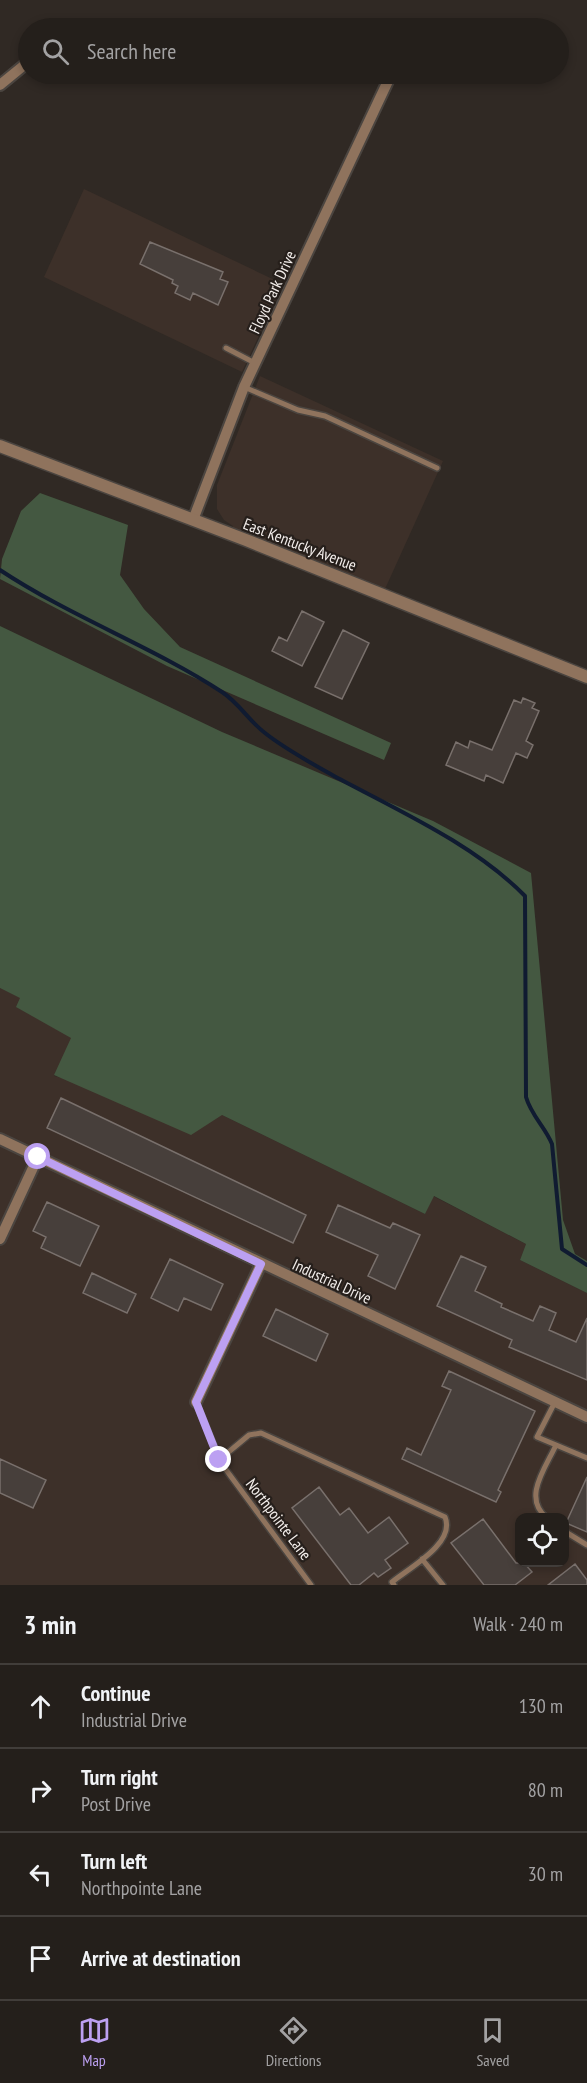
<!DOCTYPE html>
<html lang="en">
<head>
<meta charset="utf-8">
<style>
	body { margin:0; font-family:"PT Sans Narrow",sans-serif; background:#302c28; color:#f1f3f6 }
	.controls { position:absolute; right:18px; bottom:18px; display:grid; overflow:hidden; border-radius:12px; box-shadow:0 3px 9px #0003 }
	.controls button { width:54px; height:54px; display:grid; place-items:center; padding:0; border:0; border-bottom:2px solid #413d3a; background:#241f1b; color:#f1f3f6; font:30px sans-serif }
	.stop { position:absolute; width:18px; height:18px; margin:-14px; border:4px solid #bca0f2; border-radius:50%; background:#fff }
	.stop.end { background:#bca0f2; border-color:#fff; box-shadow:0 2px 6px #0008 }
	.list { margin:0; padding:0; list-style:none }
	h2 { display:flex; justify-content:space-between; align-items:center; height:78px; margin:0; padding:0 24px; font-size:26px }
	h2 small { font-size:20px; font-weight:400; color:#a3a2a3 }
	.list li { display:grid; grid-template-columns:39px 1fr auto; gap:18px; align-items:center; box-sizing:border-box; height:84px; padding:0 24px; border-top:2px solid #413d3a }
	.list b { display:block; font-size:22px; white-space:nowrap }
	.list p { margin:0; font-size:20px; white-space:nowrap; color:#a3a2a3 }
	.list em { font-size:20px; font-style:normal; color:#a3a2a3 }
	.icon { flex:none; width:33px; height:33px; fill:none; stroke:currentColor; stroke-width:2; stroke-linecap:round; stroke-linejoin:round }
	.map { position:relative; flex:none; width:587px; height:1585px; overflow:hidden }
	.search { position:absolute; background:#241f1b; box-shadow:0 3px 9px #0003; left:18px; right:18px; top:18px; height:66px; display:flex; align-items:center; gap:15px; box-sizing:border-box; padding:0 21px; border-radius:33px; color:#a3a2a3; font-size:22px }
	.sheet { height:414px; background:#241f1b }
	nav { display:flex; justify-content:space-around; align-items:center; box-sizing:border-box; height:84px; border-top:2px solid #413d3a; background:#241f1b; font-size:16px; color:#a3a2a3 }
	nav a { display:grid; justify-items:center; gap:3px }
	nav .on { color:#bca0f2 }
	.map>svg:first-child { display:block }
</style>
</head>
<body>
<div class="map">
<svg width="587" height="1585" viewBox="0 0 587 1585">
	<rect width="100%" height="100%" fill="#302924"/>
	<!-- built -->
	<path fill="#3d3029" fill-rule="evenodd" d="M84 189 283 284 242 372 44 277Z
		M260 376 443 461 385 589 232 529 233 526 224 520 217 509V485Z
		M0 988 21 998 17 1007 72 1038 54 1076 222 1115 425 1214 433 1196 526 1244 520 1260 587 1293V1585H0ZM520 1518H564V1562H520Z"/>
	<!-- green -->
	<path fill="#445841" d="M40 493 128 525 120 575 144 609 180 647 391 743 384 760 167 666 0 579 2 559 21 511Z
		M0 626 222 732 433 821 531 873 563 1220 575 1254 587 1261V1293L520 1260 526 1244 434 1196 425 1214 222 1115 191 1135 54 1075 71 1038 16 1007 20 998 0 988Z"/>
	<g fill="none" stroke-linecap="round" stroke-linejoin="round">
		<!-- stream -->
		<path stroke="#101b31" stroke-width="4" d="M0 570C71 617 151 646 222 692 239 703 249 721 265 733 285 749 311 763 334 776 397 810 474 844 525 896L526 1097C531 1115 545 1127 552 1144L562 1249 587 1265"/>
	</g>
	<!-- building -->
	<path fill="#473f3b" stroke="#79706c" stroke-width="1.5" d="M150 242 223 272 220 279 228 282 218 305 193 293 190 300 175 293 178 286 172 283 173 280 140 264Z
		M302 611 324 622 302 666 272 651 279 637 287 641Z
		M343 630 369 643 342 699 315 687Z
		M523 698 535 703 532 708 539 711 526 741 533 745 527 758 516 753 503 783 486 775 484 781 446 765 456 742 468 748 470 741 492 750 514 700 521 703Z
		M61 1098 306 1215 293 1243 47 1128Z
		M47 1202 99 1226 80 1266 41 1248 46 1237 33 1231Z
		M338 1205 390 1228 393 1223 420 1235 395 1289 368 1276 378 1255 326 1232Z
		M461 1256 486 1267 475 1291 502 1304 501 1307 533 1321 540 1306 556 1313 549 1330 576 1342 587 1318V1380L509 1347 512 1340 437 1306Z
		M170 1259 223 1284 211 1310 184 1298 178 1311 151 1298Z
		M92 1273 136 1294 127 1313 83 1293Z
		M276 1309 328 1334 316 1361 263 1336Z
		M449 1371 535 1411 498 1490 501 1492 496 1502 402 1459 407 1448 421 1455 451 1390 442 1386Z
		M0 1459 46 1480 33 1508 0 1493Z
		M587 1477V1532L566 1523Z
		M319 1487 340 1515 349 1508 368 1533 389 1517 408 1543 385 1560 391 1568 378 1577 374 1573 359 1585H351L292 1508Z
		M483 1519 516 1563H524L532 1572 515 1585H484L451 1543Z
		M575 1564 587 1580V1585H548Z"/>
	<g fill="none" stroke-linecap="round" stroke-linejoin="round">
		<defs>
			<path id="service" d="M226 348 255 363
				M244 387 298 410 325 416 437 468
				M196 1402 221 1463 311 1585
				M555 1402 537 1437 587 1458
				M219 1460 249 1435 261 1433 445 1517C456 1543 409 1568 392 1582L394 1585
				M547 1518C522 1498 545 1469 556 1445
				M564 1531 587 1545
				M422 1559 443 1585"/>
			<path id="minor" d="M0 85 28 62
				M193 520 244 387 388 81
				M0 1139 587 1417
				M0 1239 38 1157
				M196 1402 261 1264"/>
			<path id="tertiary" d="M0 446 246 540 587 677"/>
		</defs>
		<!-- service casing -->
		<use href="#service" stroke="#4b4540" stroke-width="8"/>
		<!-- minor casing -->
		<use href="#minor" stroke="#4b4540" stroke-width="14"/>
		<!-- tertiary casing -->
		<use href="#tertiary" stroke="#4b4540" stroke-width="15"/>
		<!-- service -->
		<use href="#service" stroke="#8f735d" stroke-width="5"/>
		<!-- minor -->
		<use href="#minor" stroke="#8f735d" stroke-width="10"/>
		<!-- tertiary -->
		<use href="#tertiary" stroke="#8f735d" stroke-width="12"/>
	</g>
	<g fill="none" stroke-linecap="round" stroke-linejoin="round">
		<!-- route -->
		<path stroke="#bca0f2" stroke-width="8" d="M38 1157 261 1264 196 1402 219 1460"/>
	</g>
	<g text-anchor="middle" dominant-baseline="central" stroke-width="4.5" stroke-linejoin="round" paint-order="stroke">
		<!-- street labels -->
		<g font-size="16" fill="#f4efec" stroke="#261f1b">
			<text transform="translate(272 292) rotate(-65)">Floyd Park Drive</text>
			<text transform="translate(300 544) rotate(21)">East Kentucky Avenue</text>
			<text transform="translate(332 1281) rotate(25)">Industrial Drive</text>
			<text transform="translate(279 1519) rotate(53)">Northpointe Lane</text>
		</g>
	</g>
</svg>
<div class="controls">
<button><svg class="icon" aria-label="locate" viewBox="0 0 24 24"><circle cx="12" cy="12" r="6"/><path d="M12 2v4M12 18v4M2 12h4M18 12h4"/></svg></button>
</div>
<div class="stop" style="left:38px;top:1157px"></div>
<div class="stop end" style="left:219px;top:1460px"></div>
<div class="search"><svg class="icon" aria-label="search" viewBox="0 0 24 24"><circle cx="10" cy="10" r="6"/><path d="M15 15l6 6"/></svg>Search here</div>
</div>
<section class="sheet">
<h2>3 min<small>Walk · 240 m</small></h2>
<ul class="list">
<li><svg class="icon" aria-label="ahead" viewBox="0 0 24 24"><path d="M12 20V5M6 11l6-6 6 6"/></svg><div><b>Continue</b><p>Industrial Drive</p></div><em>130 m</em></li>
<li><svg class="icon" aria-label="right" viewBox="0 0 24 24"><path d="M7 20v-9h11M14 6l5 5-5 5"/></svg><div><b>Turn right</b><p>Post Drive</p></div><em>80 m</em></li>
<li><svg class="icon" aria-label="left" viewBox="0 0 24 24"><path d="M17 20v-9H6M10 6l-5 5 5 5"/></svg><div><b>Turn left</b><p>Northpointe Lane</p></div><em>30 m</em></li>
<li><svg class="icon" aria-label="arrive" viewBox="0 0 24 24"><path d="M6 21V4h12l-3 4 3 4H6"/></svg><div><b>Arrive at destination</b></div></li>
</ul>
</section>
<nav>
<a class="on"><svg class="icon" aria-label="map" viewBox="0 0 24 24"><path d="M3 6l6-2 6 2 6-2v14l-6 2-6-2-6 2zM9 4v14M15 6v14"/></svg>Map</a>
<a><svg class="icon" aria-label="directions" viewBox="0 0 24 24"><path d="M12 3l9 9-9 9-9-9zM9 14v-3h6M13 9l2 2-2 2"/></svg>Directions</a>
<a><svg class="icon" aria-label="saved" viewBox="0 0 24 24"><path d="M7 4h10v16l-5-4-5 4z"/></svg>Saved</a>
</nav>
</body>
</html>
